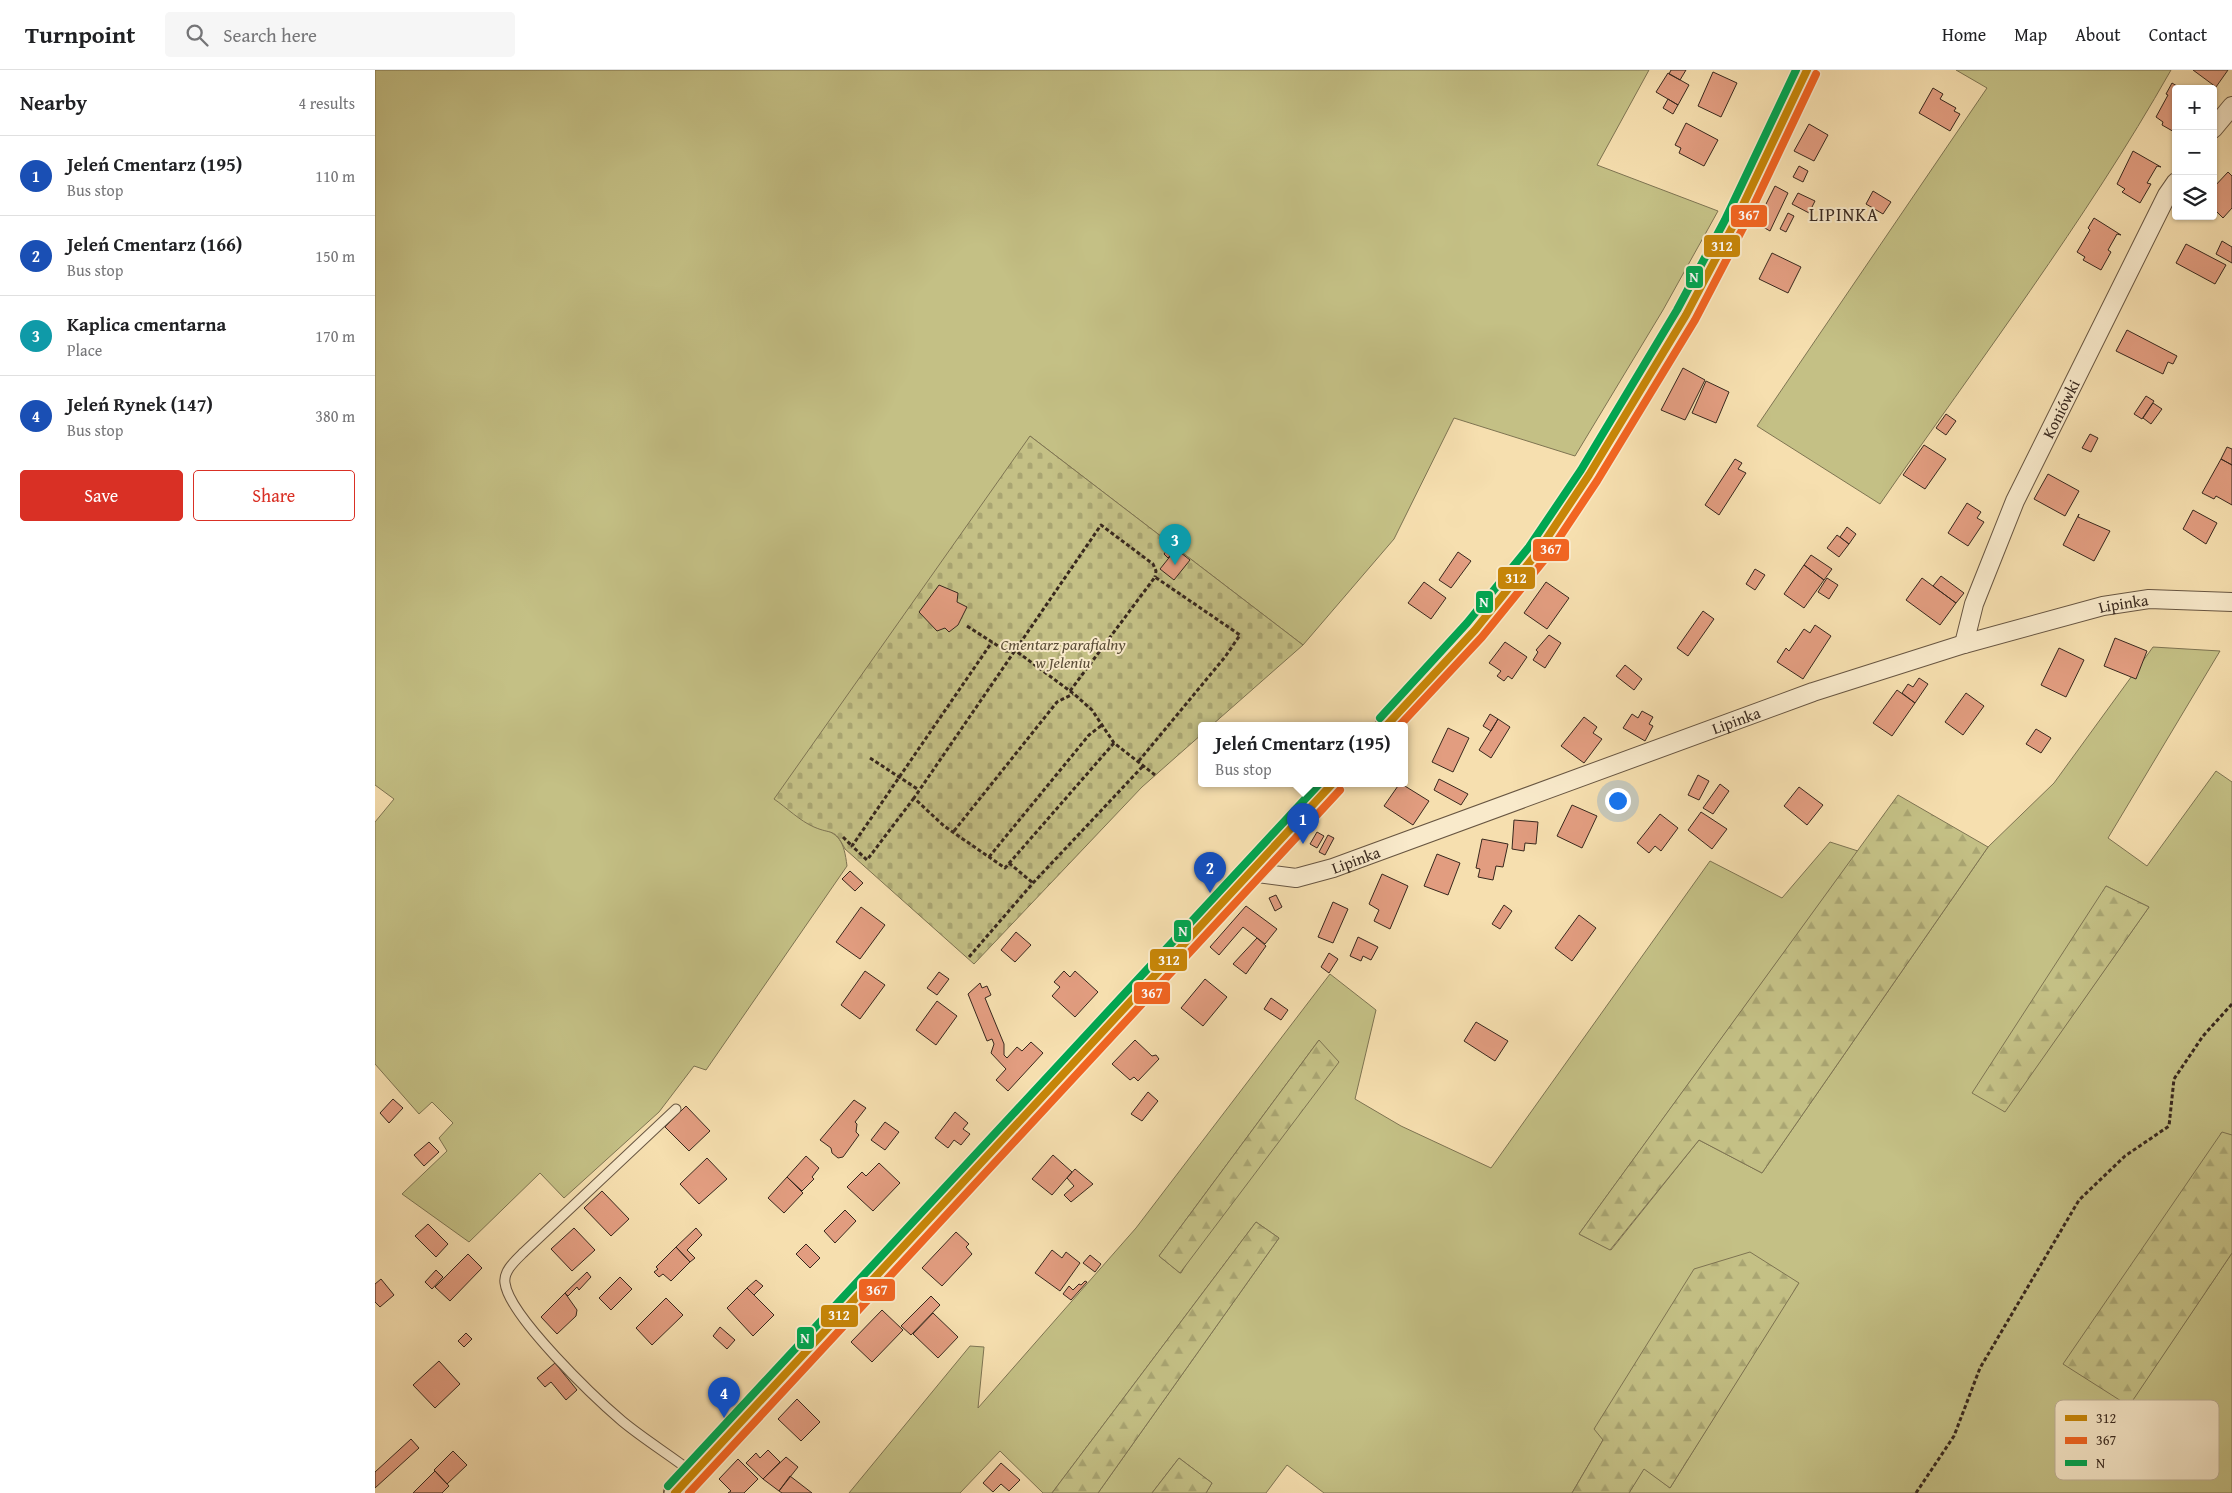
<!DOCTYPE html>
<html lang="en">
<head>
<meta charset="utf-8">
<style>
	body { margin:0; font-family:"Gentium Book Plus",serif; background:#f6f6f6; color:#202124 }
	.controls { position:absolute; right:15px; top:15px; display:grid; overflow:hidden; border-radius:5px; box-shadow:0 1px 4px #0004 }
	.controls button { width:45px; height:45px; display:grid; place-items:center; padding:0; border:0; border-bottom:1px solid #e0e0e0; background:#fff; color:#202124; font:25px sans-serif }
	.you { position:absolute; left:1242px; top:730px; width:18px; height:18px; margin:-12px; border:4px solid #fff; border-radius:50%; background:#1a73e8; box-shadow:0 0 0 8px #1a73e833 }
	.badge { display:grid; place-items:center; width:32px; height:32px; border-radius:50%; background:#d93025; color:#fff; font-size:16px; font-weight:700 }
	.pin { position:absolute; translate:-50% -41px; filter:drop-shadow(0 1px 2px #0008) }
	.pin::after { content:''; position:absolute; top:26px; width:18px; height:15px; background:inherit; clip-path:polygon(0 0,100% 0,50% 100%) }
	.popup { position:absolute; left:823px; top:652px; width:210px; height:65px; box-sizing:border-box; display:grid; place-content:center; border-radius:5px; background:#fff; filter:drop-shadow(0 1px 4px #0005); font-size:16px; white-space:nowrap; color:#757577 }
	.popup b { font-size:19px; color:#202124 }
	.popup::after { content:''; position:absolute; left:50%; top:100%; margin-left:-10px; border:10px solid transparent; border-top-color:#fff }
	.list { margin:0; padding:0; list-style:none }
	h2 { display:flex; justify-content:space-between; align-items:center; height:65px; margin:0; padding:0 20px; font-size:21px }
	h2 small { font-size:16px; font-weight:400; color:#757577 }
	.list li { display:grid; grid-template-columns:32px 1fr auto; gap:15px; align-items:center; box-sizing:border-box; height:80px; padding:0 20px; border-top:1px solid #e0e0e0 }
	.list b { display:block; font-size:19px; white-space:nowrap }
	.list p { margin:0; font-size:16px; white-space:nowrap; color:#757577 }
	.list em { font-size:16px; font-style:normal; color:#757577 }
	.actions { display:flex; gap:10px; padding:15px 20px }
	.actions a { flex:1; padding:11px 0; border:1px solid #d93025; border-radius:5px; text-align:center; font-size:18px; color:#d93025 }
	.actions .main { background:#d93025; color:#fff }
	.icon { flex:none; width:28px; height:28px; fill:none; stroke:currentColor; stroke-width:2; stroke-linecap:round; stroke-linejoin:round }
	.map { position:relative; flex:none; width:1857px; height:1423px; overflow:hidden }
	header { display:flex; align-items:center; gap:30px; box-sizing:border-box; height:70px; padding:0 25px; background:#fff; border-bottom:1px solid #e0e0e0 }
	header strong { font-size:24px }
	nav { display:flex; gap:28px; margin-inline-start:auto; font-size:18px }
	.search { width:350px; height:45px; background:#f6f6f6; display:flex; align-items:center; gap:12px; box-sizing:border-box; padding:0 18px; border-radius:5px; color:#757577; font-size:19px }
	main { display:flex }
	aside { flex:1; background:#fff }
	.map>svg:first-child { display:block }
</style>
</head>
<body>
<header>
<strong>Turnpoint</strong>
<div class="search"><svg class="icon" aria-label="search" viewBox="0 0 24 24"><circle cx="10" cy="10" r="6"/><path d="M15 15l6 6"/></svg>Search here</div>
<nav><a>Home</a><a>Map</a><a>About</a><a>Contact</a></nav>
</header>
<main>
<aside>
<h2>Nearby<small>4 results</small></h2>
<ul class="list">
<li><span class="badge" style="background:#1a4fb4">1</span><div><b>Jeleń Cmentarz (195)</b><p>Bus stop</p></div><em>110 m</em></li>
<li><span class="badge" style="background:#1a4fb4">2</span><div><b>Jeleń Cmentarz (166)</b><p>Bus stop</p></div><em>150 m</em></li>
<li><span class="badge" style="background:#0f9aa8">3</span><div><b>Kaplica cmentarna</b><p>Place</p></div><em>170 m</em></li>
<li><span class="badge" style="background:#1a4fb4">4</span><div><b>Jeleń Rynek (147)</b><p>Bus stop</p></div><em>380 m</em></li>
</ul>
<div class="actions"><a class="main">Save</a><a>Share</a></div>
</aside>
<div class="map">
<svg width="1857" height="1423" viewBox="0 0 1857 1423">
	<defs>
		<pattern id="forest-firs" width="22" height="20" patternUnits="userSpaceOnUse" patternTransform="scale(1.25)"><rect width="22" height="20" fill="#c4c085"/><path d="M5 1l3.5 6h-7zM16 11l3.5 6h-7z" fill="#a9a572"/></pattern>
		<pattern id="cemetery-stones" width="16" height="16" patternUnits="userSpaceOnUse" patternTransform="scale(1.25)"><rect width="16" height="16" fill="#c4c085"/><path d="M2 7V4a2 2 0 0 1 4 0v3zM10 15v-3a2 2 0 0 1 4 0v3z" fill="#a9a572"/></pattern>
	</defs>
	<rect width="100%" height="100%" fill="#f6dfaf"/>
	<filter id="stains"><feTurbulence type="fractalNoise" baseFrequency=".004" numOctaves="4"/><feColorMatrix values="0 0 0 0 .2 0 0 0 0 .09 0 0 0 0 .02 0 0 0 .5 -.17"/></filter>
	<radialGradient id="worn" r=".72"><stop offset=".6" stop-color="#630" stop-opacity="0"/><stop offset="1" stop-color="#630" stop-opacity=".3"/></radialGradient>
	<!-- green -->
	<path fill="#c4c085" stroke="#7e7452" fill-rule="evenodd" d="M0 0H1274L1222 95 1343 141 1288 240 1200 386 1079 348 1019 469 928 575 655 366 440 757C465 762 469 772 472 796L331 1000 319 996 284 1042 189 1128 165 1103 94 1172 27 1124 72 1081 64 1068 78 1053 57 1032 44 1044 0 994V752L19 729 0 715Z
		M1581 0H1796C1710 152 1604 291 1505 434L1382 356 1612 18Z
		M1778 577 1845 581 1733 768 1772 796 1841 701 1857 712V1065L1846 1063 1754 1335 1857 1183V1423H1254L1269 1398 1295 1418 1423 1213 1228 1370 1197 1423H949L912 1395 891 1423H831L837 1413 804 1388 777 1423H723L904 1168 881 1152 677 1423H668L625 1381 585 1423H474L595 1276 609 1277 603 1338 761 1158 955 904 1001 940 980 1029 1026 1056 1116 1098 1335 791 1407 828 1455 772 1483 781 1204 1164 1236 1180 1324 1070 1387 1103 1613 777 1679 713ZM1731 816 1774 837 1629 1042ZM944 970 806 1203H805L784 1186Z"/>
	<!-- forest -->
	<path fill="url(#forest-firs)" stroke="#7e7452" d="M1523 725 1613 777 1387 1103 1324 1070 1235 1180 1204 1164Z
		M1731 816 1774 837 1630 1042 1597 1023Z
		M944 970 964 992 805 1203 784 1186Z
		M1847 1062 1857 1065V1183L1754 1336 1688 1294Z
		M881 1152 904 1168 723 1423H677Z
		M1375 1182 1424 1213 1295 1418 1269 1399 1254 1423H1197L1228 1370 1219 1359 1319 1199Z
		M804 1388 837 1413 831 1423H777Z"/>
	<!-- cemetery -->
	<path fill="url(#cemetery-stones)" stroke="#7e7452" d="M655 366 928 575 837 655H827V664L767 717 599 894 470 779C459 757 457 765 439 757 425 751 412 738 399 729Z"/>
	<!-- building -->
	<path fill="#e29d80" stroke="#38281e" d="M1296 0H1311L1305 10 1294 4Z
		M1818 0H1853L1841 17Z
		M1338 2 1362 13 1346 47 1323 36Z
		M1293 3 1314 15 1303 35 1281 22Z
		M1797 13 1807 19H1801V63L1787 55 1788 52 1781 47 1793 25 1791 24Z
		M1558 18 1568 24 1565 29 1581 38 1579 41 1585 44 1575 61 1544 43Z
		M1293 29 1303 35 1298 44 1288 38Z
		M1311 53 1343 70 1329 96 1304 83 1306 78 1300 75Z
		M1434 54 1453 65 1439 91 1419 81Z
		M1758 81 1786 97 1782 96 1772 113 1776 114 1765 133 1747 122 1750 119 1742 114Z
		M1424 96 1433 101 1428 112 1418 107Z
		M1853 102 1857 106V138L1848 148 1838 138V118Z
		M1400 116 1413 123 1395 161 1388 157 1391 151 1384 148Z
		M1498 121 1516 132 1508 144 1491 134Z
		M1423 123 1440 131 1434 143 1417 134Z
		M1413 143 1419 146 1411 162 1405 159Z
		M1719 148 1746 165 1742 164 1733 180 1736 182 1726 200 1708 190 1710 187 1702 182 1715 160 1713 158Z
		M1847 171 1857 177V193L1841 184Z
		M1811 174 1851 195 1840 214 1801 193Z
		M1397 183 1426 197 1413 223 1384 209Z
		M1752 260 1802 286 1798 294 1793 292 1788 304 1741 281Z
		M1308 298 1330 310 1310 350 1286 340Z
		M1331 311 1354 322 1341 353 1317 343Z
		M1771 326 1779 331 1767 349 1759 344Z
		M1778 333 1787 339 1776 354 1768 348Z
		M1571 344 1581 351 1571 365 1561 358Z
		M1715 364 1723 368 1716 382 1707 378Z
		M1549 375 1571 389 1550 419 1528 405Z
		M1852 377 1857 379V395L1846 389Z
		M1360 389 1367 393 1363 399 1371 403 1344 445 1330 435Z
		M1846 389 1857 395V435L1841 426 1839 429 1827 423Z
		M1673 404 1704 421 1690 446 1659 429Z
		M1592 433 1606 442 1602 448 1609 452 1593 476 1573 463Z
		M1818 440 1842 453 1831 474 1808 459Z
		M1704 444 1703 447 1735 461 1719 491 1688 475Z
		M1472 457 1481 464 1474 474 1465 467Z
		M1462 465 1474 474 1464 487 1452 478Z
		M796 475 801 479 793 488 789 484Z
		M801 479 815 490 799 510 785 499Z
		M1083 482 1096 491 1076 518 1064 510Z
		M1436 485 1457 499 1449 510 1429 495Z
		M1429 495 1449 510 1429 538 1409 524Z
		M1380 499 1390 505 1380 520 1371 514Z
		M1566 506 1589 523 1581 533 1558 516Z
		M1452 508 1463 515 1454 529 1443 522Z
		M1547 508 1581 533 1565 555 1531 530Z
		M1049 512 1071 528 1056 549 1033 533Z
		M1171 512 1194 528 1172 559 1149 543Z
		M564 515 583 523 582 532 592 537 583 555 574 562 570 558 562 561 544 542Z
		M1328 541 1339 549 1313 586 1302 578Z
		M1440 555 1456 566 1428 609 1402 592 1411 578 1414 581 1429 559 1435 563Z
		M1174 565 1186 573 1170 598 1158 590 1163 582 1161 580Z
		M1740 568 1772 581 1761 609 1729 596Z
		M1130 572 1152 587 1137 609 1133 606 1129 611 1122 606 1126 601 1114 593Z
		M1684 578 1709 590 1691 627 1666 615Z
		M1250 595 1267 609 1259 620 1241 606Z
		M1544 608 1553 614 1540 633 1527 623 1533 614 1538 617Z
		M1522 620 1540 633 1517 666 1498 653Z
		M1591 623 1609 636 1588 665 1570 652Z
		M1267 641 1278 647 1274 654 1278 656 1270 671 1248 658 1257 644 1263 648Z
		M1115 644 1123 649 1116 661 1108 656Z
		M1209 647 1222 657 1218 663 1227 669 1209 693 1186 676Z
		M1123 649 1135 657 1116 688 1104 680Z
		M1073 658 1094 668 1078 702 1057 692Z
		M1661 659 1676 668 1666 683 1651 674Z
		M1323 705 1334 711 1324 730 1313 725Z
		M1064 709 1093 724 1086 735 1059 720Z
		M1025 713 1054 731 1038 755 1009 736Z
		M1345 714 1354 721 1338 744 1328 738Z
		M1424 717 1448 735 1432 755 1409 736Z
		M1197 735 1222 746 1207 778 1182 766Z
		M1326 742 1352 759 1337 779 1313 760Z
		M1285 744 1303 758 1286 781 1280 776 1274 783 1262 773Z
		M1139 750 1163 752 1161 774 1150 773 1149 781 1137 779Z
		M942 762 949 766 942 778 935 774Z
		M953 765 959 768 950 785 944 782Z
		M1107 769 1133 774 1128 797 1121 796 1118 810 1103 807 1105 799 1101 798Z
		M1062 784 1085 793 1073 825 1049 816Z
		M475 801 488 813 480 821 467 809Z
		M1007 804 1033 816 1015 859 999 851 1004 840 994 834Z
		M901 825 907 837 900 841 894 828Z
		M958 832 973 839 958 873 943 867Z
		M1129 835 1137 841 1125 859 1117 854Z
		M871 836 902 859 890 874 868 857 844 885 835 877Z
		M486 837 510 855 485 889 461 872Z
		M1204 845 1221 858 1197 891 1180 878Z
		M641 862 656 875 640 892 626 880Z
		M983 867 1003 877 996 890 988 886 986 891 975 886Z
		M882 868 891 876 871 904 858 894Z
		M954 883 963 889 954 903 946 897Z
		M490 901 510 915 485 949 466 935Z
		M689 901 695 907 700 901 723 922 700 947 677 926 685 917 679 912Z
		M564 902 574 909 562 925 552 918Z
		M830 909 852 927 828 956 806 938Z
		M605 913 607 918 612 916 616 925 610 928 629 974V985L632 988 642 977 647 981 656 972 668 983 633 1021 621 1010 631 999 616 983 619 974 617 969 612 971 593 924Z
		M896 928 913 940 906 950 889 939Z
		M562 931 582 946 561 975 541 960Z
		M1101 952 1133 971 1120 991 1089 971Z
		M760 970 777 986 781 985 784 989 763 1011 759 1007 755 1010 737 994Z
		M773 1022 783 1031 767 1051 756 1044Z
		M18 1029 28 1038 14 1053 5 1043Z
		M479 1030 491 1038 480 1052 482 1054 481 1062 484 1065 468 1087 463 1088 457 1083 456 1078 445 1070Z
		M311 1036 335 1061 314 1081 290 1057Z
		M580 1042 593 1053 588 1059 595 1064 586 1075 579 1070 573 1078 560 1068Z
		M510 1052 524 1062 510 1080 496 1070Z
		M54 1072 64 1082 49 1096 39 1085Z
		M678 1085 697 1102 677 1125 657 1109Z
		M431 1086 444 1098 437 1107 439 1109 427 1121 412 1107Z
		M332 1088 352 1109 324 1134 305 1114Z
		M504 1093 525 1113 498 1141 472 1117 487 1102 491 1106Z
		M700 1099 718 1114 696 1132 689 1125 699 1116 692 1108Z
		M412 1107 428 1123 409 1143 393 1128Z
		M227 1121 254 1149 236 1166 209 1138Z
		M470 1140 481 1151 460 1173 449 1161Z
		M53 1154 73 1174 61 1187 40 1166Z
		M199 1158 220 1180 197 1201 176 1179Z
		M321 1158 327 1165 312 1180 320 1188 315 1192 301 1177Z
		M581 1162 594 1174 591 1177 597 1184 567 1216 547 1198Z
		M431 1174 445 1188 435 1198 421 1184Z
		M301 1177 315 1192 296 1211 288 1204 284 1207 279 1202 283 1199 281 1197Z
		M677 1180 687 1188 691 1182 705 1193 685 1221 660 1203Z
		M93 1184 107 1198 75 1231 60 1217Z
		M715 1185 726 1194 720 1202 708 1193Z
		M61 1200 68 1207 57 1219 50 1212Z
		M212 1202 216 1207 204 1220 202 1217 193 1226 190 1223Z
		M245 1207 257 1219 236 1240 224 1228Z
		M6 1209 19 1225 5 1237 0 1232V1214Z
		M381 1210 388 1216 379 1225 372 1218Z
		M710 1211 712 1212 696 1230 688 1224 694 1216 698 1220 704 1214 706 1215Z
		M372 1218 399 1245 378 1266 352 1238Z
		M190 1223 202 1240 201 1246 182 1264 166 1247Z
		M556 1226 565 1235 536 1265 526 1256Z
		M291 1228 308 1245 277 1275 261 1258Z
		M507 1240 528 1260 497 1292 476 1272Z
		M558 1243 583 1267 563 1288 538 1264Z
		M345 1257 360 1270 352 1279 338 1266Z
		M91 1263 97 1269 89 1277 83 1271Z
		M64 1291 85 1314 60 1338 38 1315Z
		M180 1293 202 1320 191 1330 176 1312 170 1317 162 1308Z
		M422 1329 445 1352 426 1371 403 1349Z
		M36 1369 44 1378 0 1418V1402Z
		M393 1380 405 1392 388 1409 371 1393 381 1383 385 1388Z
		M78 1381 92 1395 72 1414 59 1400Z
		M411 1387 423 1397 404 1421 388 1409Z
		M363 1389 383 1409 369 1423H353L356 1421 344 1409Z
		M626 1393 645 1410 634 1421 626 1414 618 1422 608 1413Z
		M60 1401 74 1416 67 1423H38Z
		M415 1406 437 1423H407L404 1421Z"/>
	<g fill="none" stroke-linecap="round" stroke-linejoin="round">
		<defs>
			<path id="service" d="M301 1039 149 1182C141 1190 128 1201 130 1213 134 1246 220 1328 247 1351 270 1370 295 1385 318 1403"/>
			<g id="minor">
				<path d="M1838 59 1857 36"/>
				<path id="s1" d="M1589 574 1599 534 1640 431 1792 125 1801 112"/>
				<path id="s2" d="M875 802 921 808 958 798 1438 622 1589 574 1728 536 1774 529 1857 532"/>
			</g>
			<path id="tertiary" d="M1012 655 1100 560 1162 483 1214 405 1311 245 1359 154 1432 0
				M300 1423 958 713"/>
		</defs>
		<!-- service casing -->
		<use href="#service" stroke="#685642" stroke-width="11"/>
		<!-- minor casing -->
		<use href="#minor" stroke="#685642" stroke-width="20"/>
		<!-- tertiary casing -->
		<use href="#tertiary" stroke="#685642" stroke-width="24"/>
		<!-- path -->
		<path stroke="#38281e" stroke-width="3" stroke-dasharray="4 2.5" stroke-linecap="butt" d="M592 556 631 581H641L699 624 717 640 739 673 780 705
			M695 621 780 507 865 565 850 587 763 692
			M739 673 630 798 569 756 539 728 726 455 778 494 781 501 780 507
			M495 688 544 720
			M539 728 492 790 477 776 617 572
			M579 761 682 632 698 624
			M468 767 477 776
			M614 787 714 665 727 655
			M634 793 658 813
			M594 887 658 813 768 696
			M1541 1423 1579 1366 1605 1298 1704 1130 1750 1086 1794 1056 1799 1009 1828 966 1857 934"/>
		<!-- service -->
		<use href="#service" stroke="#f9eacb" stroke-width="9"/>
		<!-- minor -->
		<use href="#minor" stroke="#f9eacb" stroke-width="18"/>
		<!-- tertiary -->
		<use href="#tertiary" stroke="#f9eacb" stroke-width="21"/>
		<defs>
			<path id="bus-1" d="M1012 655 1100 560 1162 483 1214 405 1311 245 1359 154 1432 0
				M300 1423 958 713"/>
			<path id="bus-2" d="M1025 655 1107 567 1170 489 1222 411 1320 250 1368 158 1441 4
				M314 1423 965 720"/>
			<path id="bus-3" d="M1005 648 1092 553 1154 477 1206 400 1302 240 1350 150 1421 0
				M293 1416 945 713"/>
		</defs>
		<!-- bus-1 casing -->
		<use href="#bus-1" stroke="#f9eacb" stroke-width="11"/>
		<!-- bus-2 casing -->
		<use href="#bus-2" stroke="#f9eacb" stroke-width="11"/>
		<!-- bus-3 casing -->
		<use href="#bus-3" stroke="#f9eacb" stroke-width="11"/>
		<!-- bus-1 -->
		<use href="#bus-1" stroke="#c78608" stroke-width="8"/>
		<!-- bus-2 -->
		<use href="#bus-2" stroke="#f26522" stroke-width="8"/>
		<!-- bus-3 -->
		<use href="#bus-3" stroke="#00a651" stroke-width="8"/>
	</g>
	<g text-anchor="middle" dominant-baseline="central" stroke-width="4" stroke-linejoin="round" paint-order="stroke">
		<!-- street labels -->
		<g font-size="16" fill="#38281e" stroke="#f9eacb">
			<text stroke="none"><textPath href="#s1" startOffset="255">Koniówki</textPath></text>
			<text stroke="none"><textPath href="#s2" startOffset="919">Lipinka</textPath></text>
			<text stroke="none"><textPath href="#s2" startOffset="514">Lipinka</textPath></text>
			<text stroke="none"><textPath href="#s2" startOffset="109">Lipinka</textPath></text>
		</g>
		<!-- park labels -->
		<g font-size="16" font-style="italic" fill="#5b4e38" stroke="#f9eacb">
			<text x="688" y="574">Cmentarz parafialny<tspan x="688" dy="18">w Jeleniu</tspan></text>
		</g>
		<!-- neighbourhood labels -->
		<g font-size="18" letter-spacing="1" fill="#38281e" stroke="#f9eacb">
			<text x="1469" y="144">LIPINKA</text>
		</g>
	</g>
	<!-- legend -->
	<rect x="1680" y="1330" width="164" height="80" rx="8" fill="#f9eacb" stroke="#bfb097" stroke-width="1"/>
	<rect x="1690" y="1345" width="22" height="6" fill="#c78608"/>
	<rect x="1690" y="1367" width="22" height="7" fill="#f26522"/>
	<rect x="1690" y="1390" width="22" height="6" fill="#00a651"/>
	<g font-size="14" fill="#38281e">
		<text x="1721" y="1353">312</text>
		<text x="1721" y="1375">367</text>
		<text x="1721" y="1398">N</text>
	</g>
	<g stroke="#f9eacb" stroke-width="2">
		<rect x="1355" y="134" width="38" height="24" rx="5" fill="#f26522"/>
		<rect x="1328" y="164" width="38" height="24" rx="5" fill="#c78608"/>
		<rect x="1310" y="195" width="19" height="24" rx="5" fill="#00a651"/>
		<rect x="1157" y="468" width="38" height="24" rx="5" fill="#f26522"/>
		<rect x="1122" y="496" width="39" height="24" rx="5" fill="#c78608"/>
		<rect x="1100" y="520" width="19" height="24" rx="5" fill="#00a651"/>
		<rect x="798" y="849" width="19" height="24" rx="5" fill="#00a651"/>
		<rect x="774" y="878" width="39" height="24" rx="5" fill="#c78608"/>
		<rect x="758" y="911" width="38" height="24" rx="5" fill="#f26522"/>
		<rect x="483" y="1208" width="38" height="24" rx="5" fill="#f26522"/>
		<rect x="445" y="1234" width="39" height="24" rx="5" fill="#c78608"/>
		<rect x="421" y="1256" width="19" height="24" rx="5" fill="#00a651"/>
	</g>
	<g font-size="14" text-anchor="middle" font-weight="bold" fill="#fff">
		<text x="1374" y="150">367</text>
		<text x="1347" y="181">312</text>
		<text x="1319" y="212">N</text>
		<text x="1176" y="484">367</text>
		<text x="1141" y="513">312</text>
		<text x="1109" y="537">N</text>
		<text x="808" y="866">N</text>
		<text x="794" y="895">312</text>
		<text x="777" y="928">367</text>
		<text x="502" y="1225">367</text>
		<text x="464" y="1250">312</text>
		<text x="430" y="1273">N</text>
	</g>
	<rect width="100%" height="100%" filter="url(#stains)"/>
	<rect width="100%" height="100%" fill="url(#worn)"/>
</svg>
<div class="controls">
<button>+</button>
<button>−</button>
<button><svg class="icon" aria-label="layers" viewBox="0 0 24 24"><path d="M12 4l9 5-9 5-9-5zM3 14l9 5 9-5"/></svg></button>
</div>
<div class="you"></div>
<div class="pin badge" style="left:928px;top:774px;background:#1a4fb4">1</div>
<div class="popup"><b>Jeleń Cmentarz (195)</b>Bus stop</div>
<div class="pin badge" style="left:835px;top:823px;background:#1a4fb4">2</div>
<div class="pin badge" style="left:800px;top:495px;background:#0f9aa8">3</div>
<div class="pin badge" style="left:349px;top:1348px;background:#1a4fb4">4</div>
</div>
</main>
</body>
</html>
